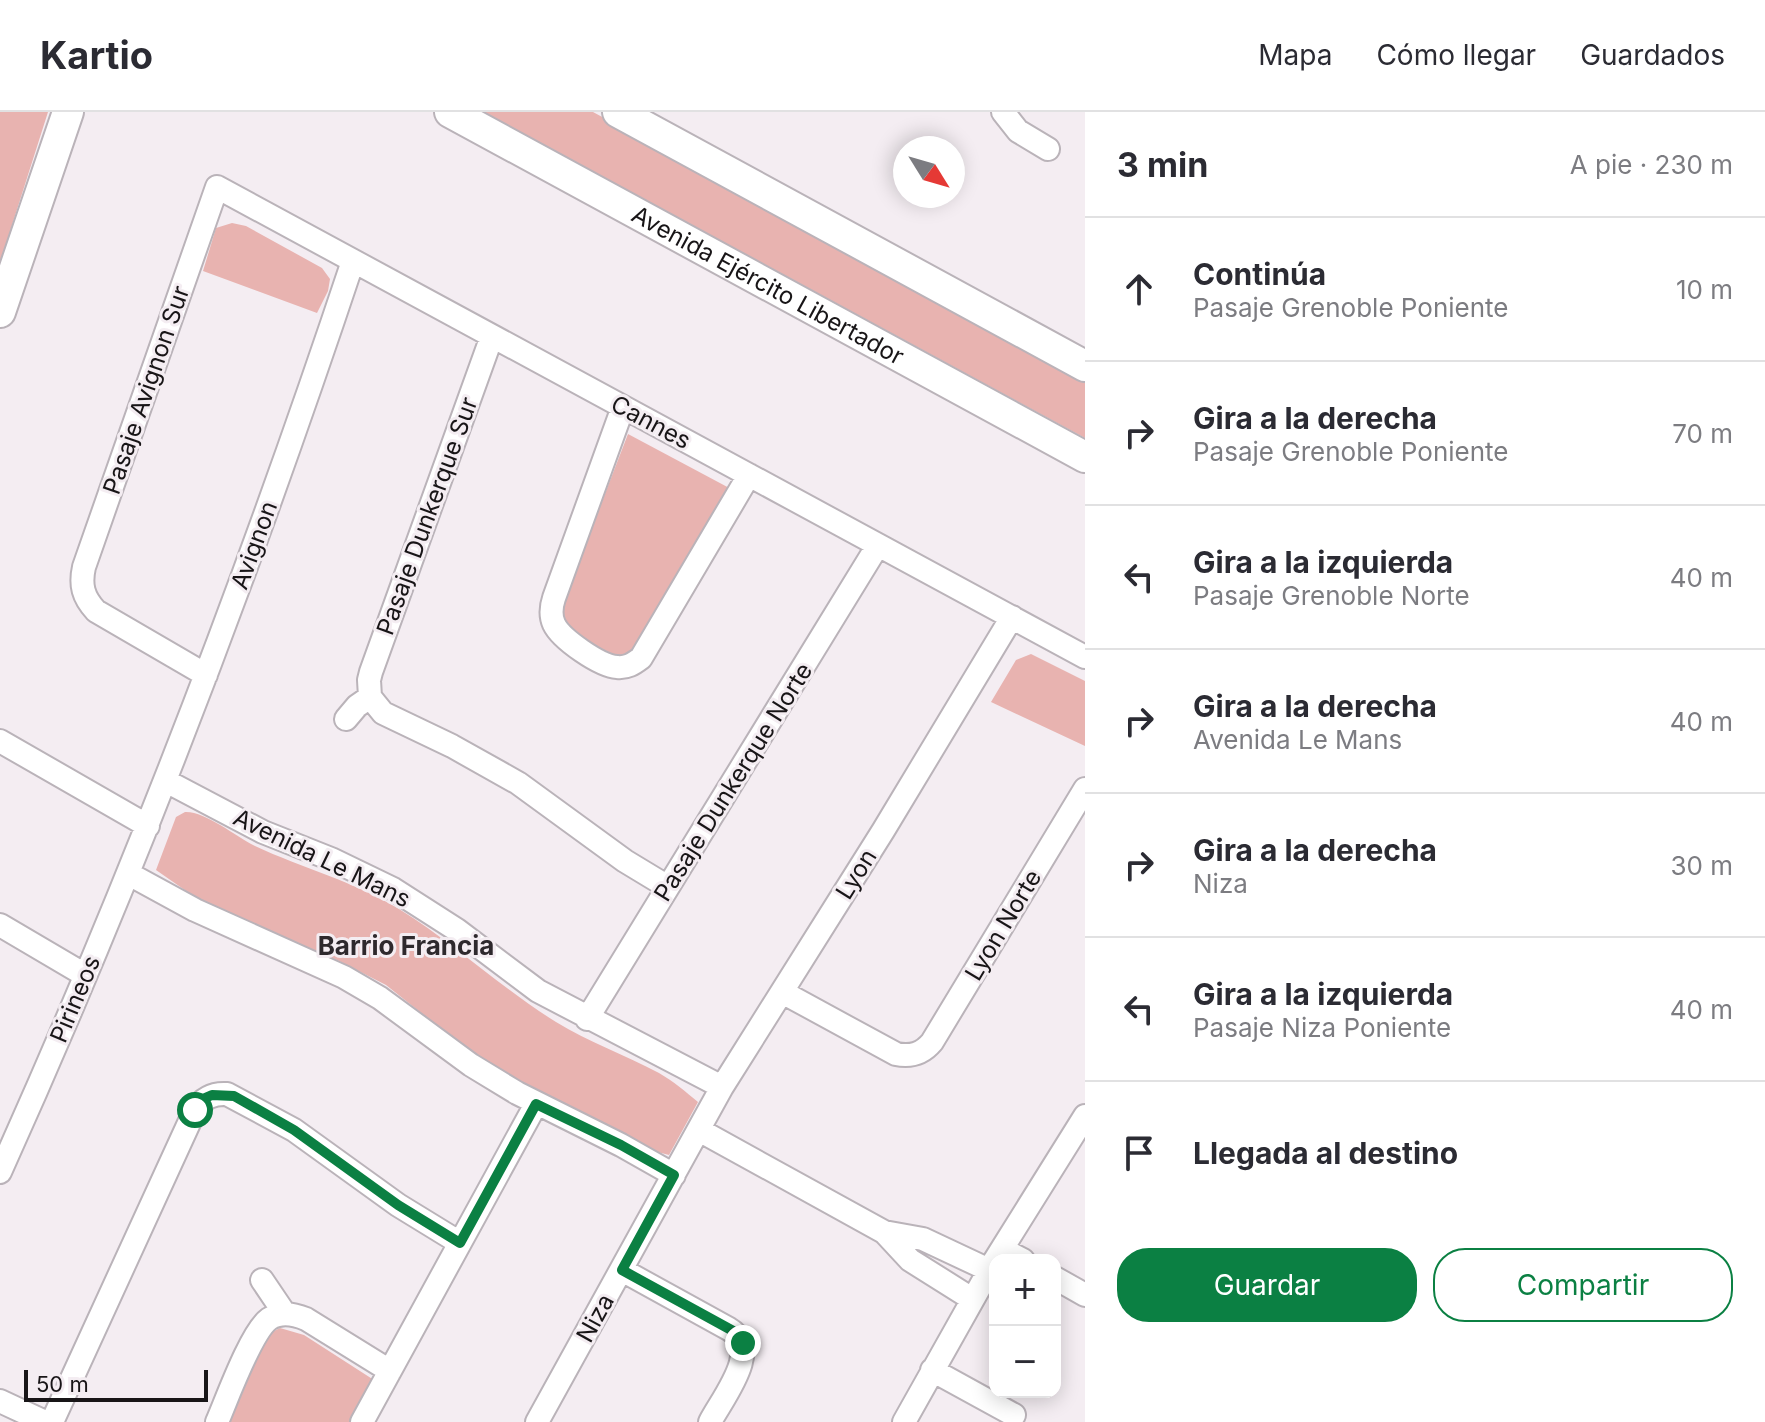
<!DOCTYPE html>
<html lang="es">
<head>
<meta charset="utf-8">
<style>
	body { margin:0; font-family:Inter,sans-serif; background:#f7f7f7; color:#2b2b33 }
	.controls { position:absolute; right:24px; bottom:24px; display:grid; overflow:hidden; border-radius:16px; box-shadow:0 4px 20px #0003 }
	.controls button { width:72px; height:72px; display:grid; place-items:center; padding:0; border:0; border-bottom:2px solid #e1e1e2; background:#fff; color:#2b2b33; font:40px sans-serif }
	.compass { position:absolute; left:893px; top:24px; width:72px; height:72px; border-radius:50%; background:#fff; box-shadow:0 4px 20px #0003; rotate:127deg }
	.scale { position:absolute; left:24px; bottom:20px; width:184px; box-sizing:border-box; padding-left:8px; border:4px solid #181517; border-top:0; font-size:22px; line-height:28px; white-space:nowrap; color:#181517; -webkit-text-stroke:6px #f4edf2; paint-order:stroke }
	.stop { position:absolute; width:24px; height:24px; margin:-18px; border:6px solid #0b8043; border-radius:50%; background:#fff }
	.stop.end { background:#0b8043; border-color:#fff; box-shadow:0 2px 8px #0008 }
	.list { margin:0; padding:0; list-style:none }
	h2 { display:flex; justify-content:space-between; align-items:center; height:104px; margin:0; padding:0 32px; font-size:34px }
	h2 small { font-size:26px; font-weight:400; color:#7c7c81 }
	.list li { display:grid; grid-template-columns:52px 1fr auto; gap:24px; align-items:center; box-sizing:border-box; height:144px; padding:0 32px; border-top:2px solid #e1e1e2 }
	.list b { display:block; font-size:30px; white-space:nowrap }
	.list p { margin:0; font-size:26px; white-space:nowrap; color:#7c7c81 }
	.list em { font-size:26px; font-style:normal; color:#7c7c81 }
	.actions { display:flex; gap:16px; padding:24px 32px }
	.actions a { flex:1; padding:18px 0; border:2px solid #0b8043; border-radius:32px; text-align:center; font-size:28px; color:#0b8043 }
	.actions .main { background:#0b8043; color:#fff }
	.icon { flex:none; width:44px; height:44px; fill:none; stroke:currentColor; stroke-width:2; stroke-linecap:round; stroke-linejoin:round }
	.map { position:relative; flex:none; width:1085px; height:1310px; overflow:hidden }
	header { display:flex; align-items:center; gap:48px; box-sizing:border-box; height:112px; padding:0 40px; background:#fff; border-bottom:2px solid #e1e1e2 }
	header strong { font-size:38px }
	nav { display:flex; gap:44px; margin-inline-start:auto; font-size:28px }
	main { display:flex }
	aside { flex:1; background:#fff }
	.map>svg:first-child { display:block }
</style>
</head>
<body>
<header>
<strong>Kartio</strong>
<nav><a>Mapa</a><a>Cómo llegar</a><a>Guardados</a></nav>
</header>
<main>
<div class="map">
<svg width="1085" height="1310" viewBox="0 0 1085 1310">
	<rect width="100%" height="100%" fill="#f4edf2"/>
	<!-- green -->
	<path fill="#e8b3b0" d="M0 0H48L0 151Z
		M483 0H593L1085 267V326Z
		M232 111 246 114 322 156 330 167 328 179 317 201 203 159 216 116Z
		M628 322 733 378 646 528 626 546C599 542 582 529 563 511L561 496Z
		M1031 542 1085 569V634L991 590 1016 548Z
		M185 700C205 699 235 724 255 734 302 756 353 769 399 797 454 831 501 876 556 910 589 930 625 943 659 961 673 969 686 980 698 990L669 1043 646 1037 497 961 386 873 337 848 212 797 156 758 176 705Z
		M280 1216 304 1223 377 1270 353 1310H230L264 1230 270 1221Z"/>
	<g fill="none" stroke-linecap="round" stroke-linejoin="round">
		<defs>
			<path id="street" d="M1003 0 1018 19 1048 37
				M492 224 371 560 369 568 370 585 383 601 452 634 518 671 625 749 668 775
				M623 295 554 486C551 495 550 503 554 512 561 527 600 554 617 555 627 556 633 552 641 546L749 363
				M206 563 96 499C83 485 80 473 84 455L217 75 1085 545
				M346 607 357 594 370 585
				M0 629 148 714
				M166 669 263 720 331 747 393 777 457 818 538 879 722 975
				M129 762 195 798 344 865 380 886 471 953 517 981 621 1033 674 1063
				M0 813 85 863
				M782 880 896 942C911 945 922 942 932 930L1085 677
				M587 907 878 433
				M699 1018 884 1120 910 1148 972 1187
				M0 1060C134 763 250 458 353 149
				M884 1120 923 1127 989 1158
				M1002 1137 1023 1148
				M995 1148 1085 1004
				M622 1158 729 1217C763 1237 723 1285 710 1310
				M1055 1166 1085 1183
				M262 1168 285 1202
				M932 1258 1014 1303
				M0 1289 45 1310
				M52 1310 195 998C203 986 213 981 227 982L294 1018 398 1093 460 1131
				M217 1310C227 1287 251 1220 269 1207 281 1199 294 1202 306 1207L390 1259
				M362 1310 536 992
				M537 1310 722 975 883 719 1012 505
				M904 1310 995 1148"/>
			<g id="secondary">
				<path id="s1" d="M450 0 1085 345"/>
				<path d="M618 0 1085 254"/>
				<path d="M0 200 68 0"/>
			</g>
		</defs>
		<!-- street casing -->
		<use href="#street" stroke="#bab3b9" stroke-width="26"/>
		<!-- secondary casing -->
		<use href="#secondary" stroke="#bab3b9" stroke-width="34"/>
		<!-- street -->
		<use href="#street" stroke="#fff" stroke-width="22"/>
		<!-- secondary -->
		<use href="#secondary" stroke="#fff" stroke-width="30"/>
	</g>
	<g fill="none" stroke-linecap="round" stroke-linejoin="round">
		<!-- route -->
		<path stroke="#0b8043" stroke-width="10" d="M195 998 205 986 212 983 234 984 294 1018 398 1093 460 1131 536 992 621 1033 674 1063 622 1158 735 1220 743 1231"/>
	</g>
	<g text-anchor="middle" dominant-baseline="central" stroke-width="6" stroke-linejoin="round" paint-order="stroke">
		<!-- street labels -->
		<g font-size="24" fill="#181517" stroke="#f4edf2">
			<text stroke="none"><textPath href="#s1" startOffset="362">Avenida Ejército Libertador</textPath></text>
			<text transform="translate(146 278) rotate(-71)">Pasaje Avignon Sur</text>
			<text transform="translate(651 310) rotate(28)">Cannes</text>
			<text transform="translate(427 404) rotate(-70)">Pasaje Dunkerque Sur</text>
			<text transform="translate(254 433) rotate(-70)">Avignon</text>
			<text transform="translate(733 670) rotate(-58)">Pasaje Dunkerque Norte</text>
			<text transform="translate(322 746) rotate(26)">Avenida Le Mans</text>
			<text transform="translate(856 762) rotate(-58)">Lyon</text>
			<text transform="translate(1003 813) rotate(-59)">Lyon Norte</text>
			<text transform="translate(75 887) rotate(-67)">Pirineos</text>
			<text transform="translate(595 1206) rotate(-61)">Niza</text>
		</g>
		<!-- neighbourhood labels -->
		<g font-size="26" font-weight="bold" fill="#2e292d" stroke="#f4edf2">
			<text x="406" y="833">Barrio Francia</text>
		</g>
	</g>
</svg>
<div class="controls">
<button>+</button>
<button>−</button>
</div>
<svg class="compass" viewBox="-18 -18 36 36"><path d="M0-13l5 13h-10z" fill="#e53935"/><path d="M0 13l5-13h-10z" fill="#7c7c81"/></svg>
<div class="scale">50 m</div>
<div class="stop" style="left:195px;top:998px"></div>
<div class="stop end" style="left:743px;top:1231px"></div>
</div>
<aside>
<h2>3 min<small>A pie · 230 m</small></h2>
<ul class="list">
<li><svg class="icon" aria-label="ahead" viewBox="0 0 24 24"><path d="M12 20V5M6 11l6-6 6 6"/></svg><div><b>Continúa</b><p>Pasaje Grenoble Poniente</p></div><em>10 m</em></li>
<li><svg class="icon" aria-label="right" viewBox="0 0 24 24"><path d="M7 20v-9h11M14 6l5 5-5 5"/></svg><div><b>Gira a la derecha</b><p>Pasaje Grenoble Poniente</p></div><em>70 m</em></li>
<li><svg class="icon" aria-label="left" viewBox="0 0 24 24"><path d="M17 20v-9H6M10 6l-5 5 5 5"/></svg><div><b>Gira a la izquierda</b><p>Pasaje Grenoble Norte</p></div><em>40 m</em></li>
<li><svg class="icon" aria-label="right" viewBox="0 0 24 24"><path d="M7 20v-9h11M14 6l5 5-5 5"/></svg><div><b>Gira a la derecha</b><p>Avenida Le Mans</p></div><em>40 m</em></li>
<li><svg class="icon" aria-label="right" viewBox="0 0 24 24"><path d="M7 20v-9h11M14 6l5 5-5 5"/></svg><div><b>Gira a la derecha</b><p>Niza</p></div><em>30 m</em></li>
<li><svg class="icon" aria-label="left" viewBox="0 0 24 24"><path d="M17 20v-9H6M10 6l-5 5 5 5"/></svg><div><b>Gira a la izquierda</b><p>Pasaje Niza Poniente</p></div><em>40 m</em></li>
<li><svg class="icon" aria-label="arrive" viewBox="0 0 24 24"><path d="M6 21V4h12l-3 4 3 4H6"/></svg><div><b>Llegada al destino</b></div></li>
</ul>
<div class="actions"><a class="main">Guardar</a><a>Compartir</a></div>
</aside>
</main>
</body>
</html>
